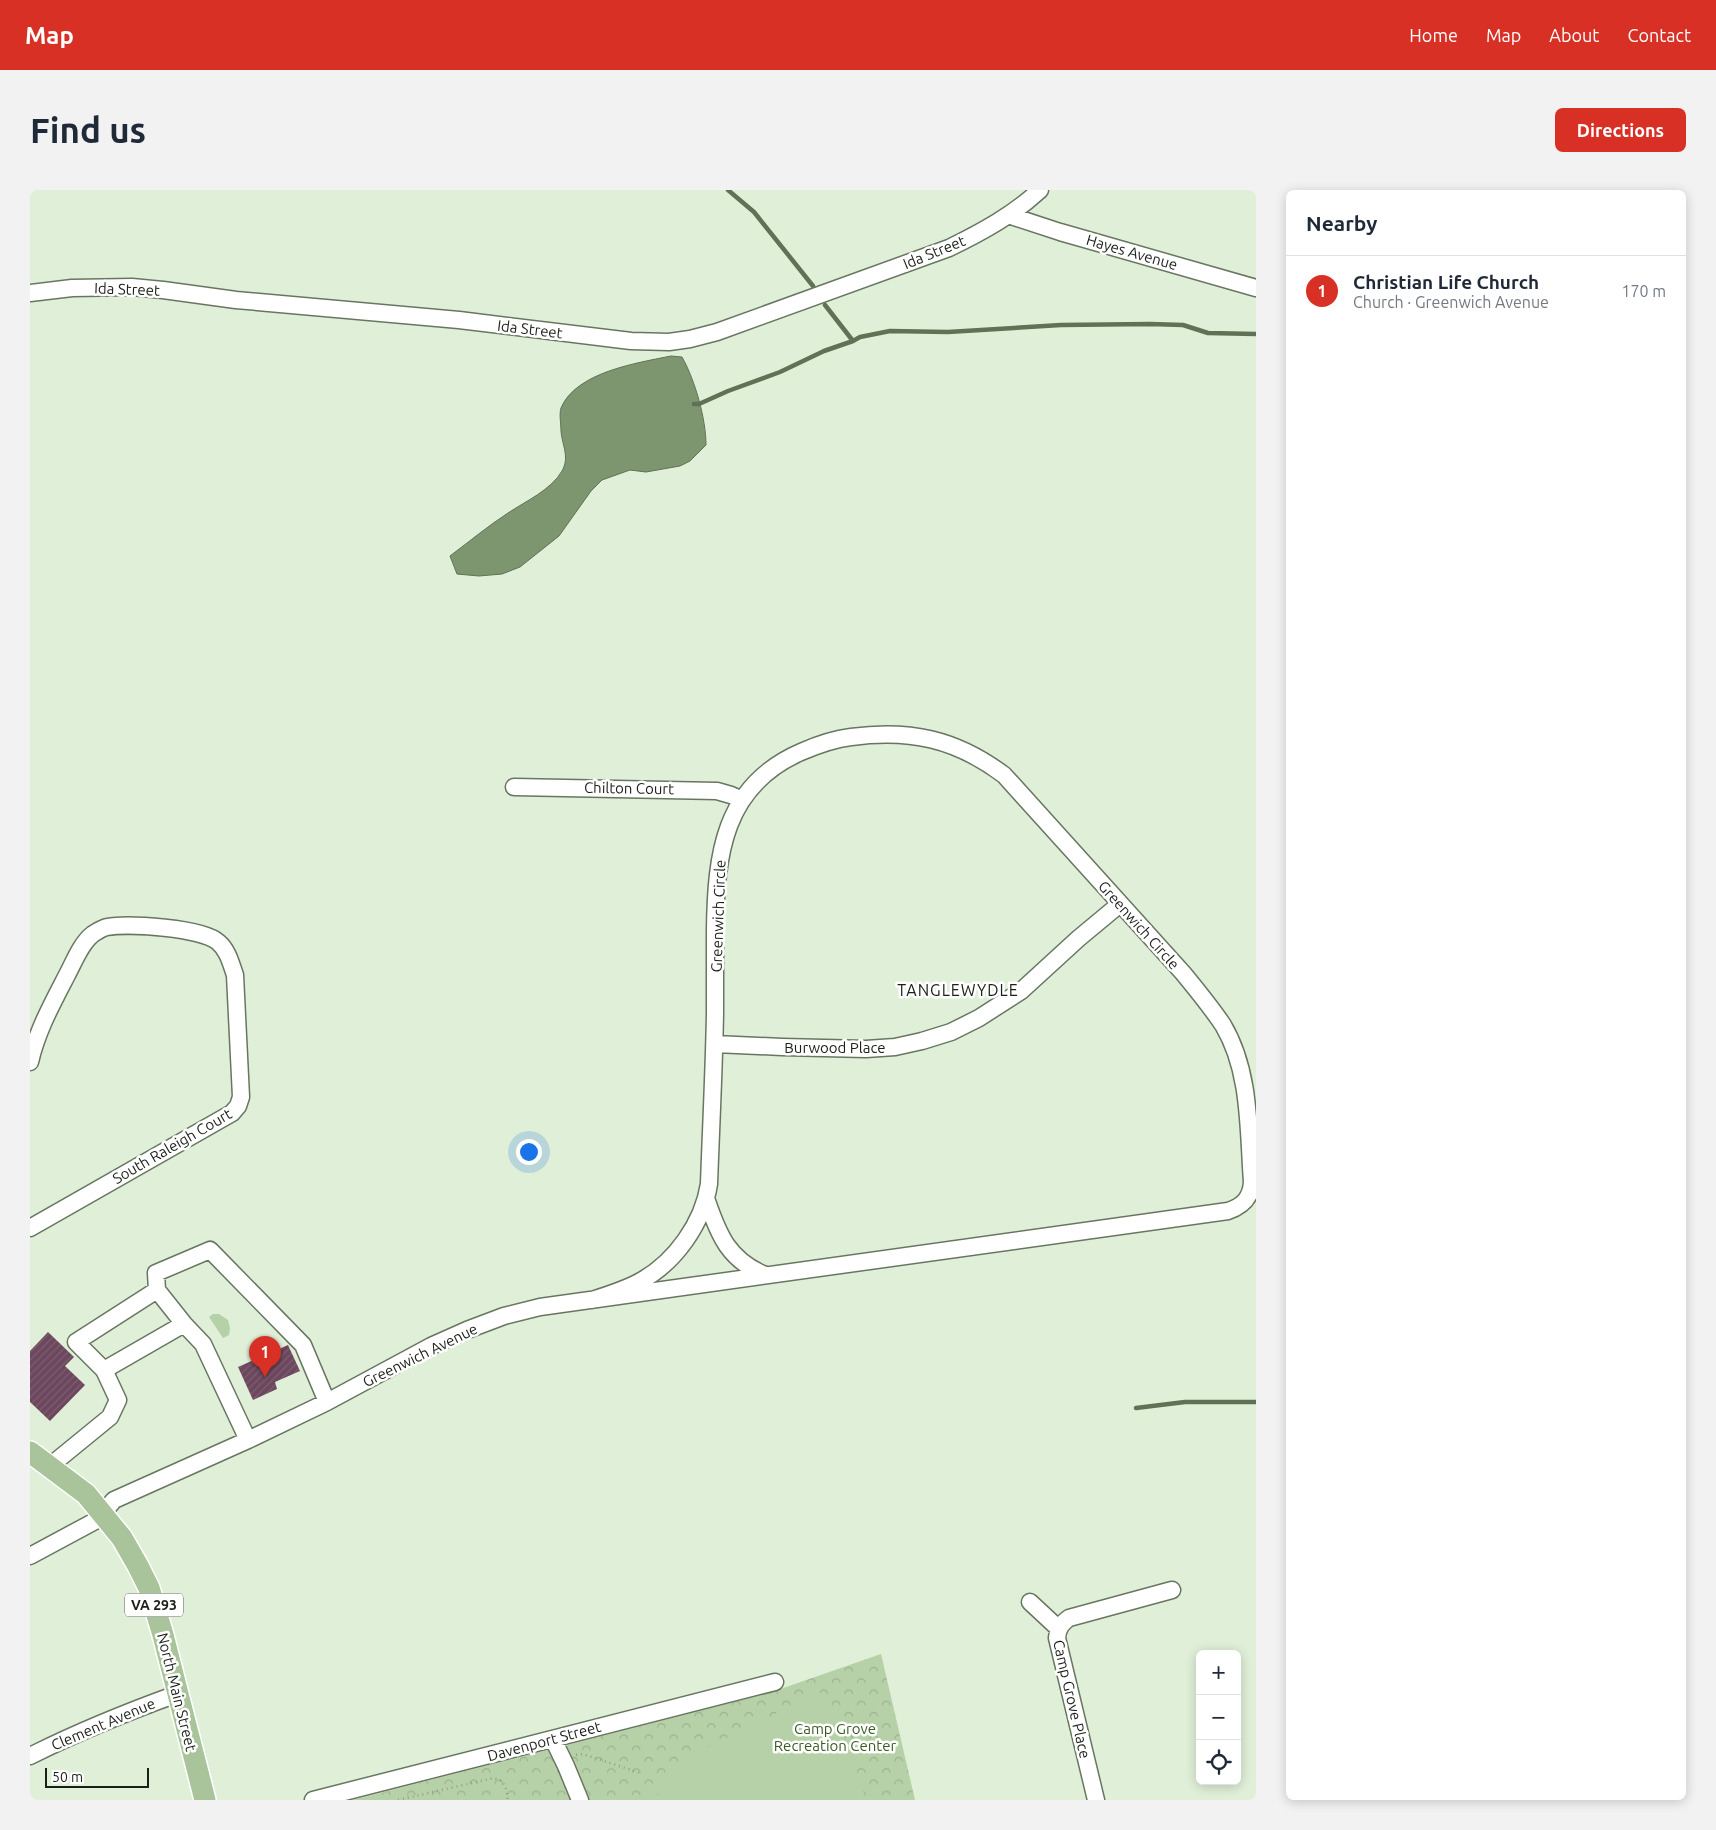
<!DOCTYPE html>
<html lang="en">
<head>
<meta charset="utf-8">
<style>
	body { margin:0; font-family:Ubuntu,sans-serif; background:#f2f2f3; color:#1f2937 }
	.controls { position:absolute; right:15px; bottom:15px; display:grid; overflow:hidden; border-radius:8px; box-shadow:0 2px 12px #0003 }
	.controls button { width:45px; height:45px; display:grid; place-items:center; padding:0; border:0; border-bottom:1px solid #e0e1e3; background:#fff; color:#1f2937; font:25px sans-serif }
	.scale { position:absolute; left:15px; bottom:12px; width:104px; box-sizing:border-box; padding-left:5px; border:2px solid #1a1f17; border-top:0; font-size:14px; line-height:18px; white-space:nowrap; color:#1a1f17; -webkit-text-stroke:4px #fff; paint-order:stroke }
	.you { position:absolute; left:498px; top:961px; width:18px; height:18px; margin:-12px; border:4px solid #fff; border-radius:50%; background:#1a73e8; box-shadow:0 0 0 8px #1a73e833 }
	.badge { display:grid; place-items:center; width:32px; height:32px; border-radius:50%; background:#d93025; color:#fff; font-size:16px; font-weight:700 }
	.pin { position:absolute; translate:-50% -41px; filter:drop-shadow(0 1px 2px #0008) }
	.pin::after { content:''; position:absolute; top:26px; width:18px; height:15px; background:inherit; clip-path:polygon(0 0,100% 0,50% 100%) }
	.list { margin:0; padding:0; list-style:none }
	h2 { display:flex; justify-content:space-between; align-items:center; height:65px; margin:0; padding:0 20px; font-size:21px }
	h2 small { font-size:16px; font-weight:400; color:#747a83 }
	.list li { display:grid; grid-template-columns:32px 1fr auto; gap:15px; align-items:center; box-sizing:border-box; height:70px; padding:0 20px; border-top:1px solid #e0e1e3 }
	.list b { display:block; font-size:19px; white-space:nowrap }
	.list p { margin:0; font-size:16px; white-space:nowrap; color:#747a83 }
	.list em { font-size:16px; font-style:normal; color:#747a83 }
	.icon { flex:none; width:28px; height:28px; fill:none; stroke:currentColor; stroke-width:2; stroke-linecap:round; stroke-linejoin:round }
	.map { position:relative; flex:none; width:1226px; height:1610px; overflow:hidden; border-radius:8px }
	header { display:flex; align-items:center; gap:30px; box-sizing:border-box; height:70px; padding:0 25px; background:#d93025; color:#fff }
	header strong { font-size:24px }
	nav { display:flex; gap:28px; margin-inline-start:auto; font-size:18px }
	.intro { display:flex; align-items:center; justify-content:space-between; box-sizing:border-box; height:120px; padding:0 30px }
	h1 { margin:0; font-size:35px }
	.button { padding:12px 22px; border-radius:8px; background:#d93025; color:#fff; font-size:18px; font-weight:700 }
	main { display:flex; gap:30px; padding:0 30px }
	aside { flex:1; background:#fff; border-radius:8px; box-shadow:0 2px 12px #0003 }
	.map>svg:first-child { display:block }
</style>
</head>
<body>
<header>
<strong>Map</strong>
<nav><a>Home</a><a>Map</a><a>About</a><a>Contact</a></nav>
</header>
<div class="intro"><h1>Find us</h1><a class="button">Directions</a></div>
<main>
<div class="map">
<svg width="1226" height="1610" viewBox="0 0 1226 1610">
	<defs>
		<pattern id="park-crowns" width="20" height="18" patternUnits="userSpaceOnUse" patternTransform="scale(1.25)"><rect width="20" height="18" fill="#b6d0a8"/><path d="M2 6a3 3 0 1 1 6 0M12 15a3 3 0 1 1 6 0" fill="none" stroke="#9cb290"/></pattern>
		<pattern id="building-hatch" width="6" height="6" patternUnits="userSpaceOnUse" patternTransform="scale(1.25)"><rect width="6" height="6" fill="#6d475e"/><path d="M-1 1l2-2M0 6l6-6M5 7l2-2" fill="none" stroke="#7c5e70"/></pattern>
	</defs>
	<rect width="100%" height="100%" fill="#e0efd8"/>
	<!-- park -->
	<path fill="url(#park-crowns)" d="M851 1464 885 1610H323L739 1503Z"/>
	<!-- garden -->
	<path fill="#b6d0a8" d="M183 1124H189L198 1130 200 1138 199 1145 193 1148 179 1127Z
		M790 1502 820 1560 836 1610H631L627 1603 637 1577Z"/>
	<!-- water -->
	<path fill="#7d9670" stroke="#5f7255" d="M641 166 652 167C665 190 676 229 676 255L660 271 650 276 616 282 600 280 572 290 561 301 529 346 490 377 472 384 449 386 427 384 420 366C440 351 458 336 478 323 496 311 521 300 532 281 540 267 532 255 531 241 531 234 529 224 531 218 546 182 607 173 641 166Z"/>
	<g fill="none" stroke-linecap="round" stroke-linejoin="round">
		<!-- stream -->
		<path stroke="#5f7255" stroke-width="4.5" d="M698 0 724 22 783 96
			M795 115 823 151
			M664 214H669L698 201 750 182 794 161 823 151 830 147 860 141 918 142 1031 135 1120 134 1153 135 1178 143 1226 144
			M1106 1218 1155 1212H1226"/>
	</g>
	<!-- building -->
	<path fill="url(#building-hatch)" d="M18 1142 44 1167 35 1176 55 1195 20 1231 0 1212V1161Z
		M258 1155 270 1181 245 1192 247 1199 223 1210 208 1177Z"/>
	<g fill="none" stroke-linecap="round" stroke-linejoin="round">
		<defs>
			<path id="minor" d="M978 25 1030 42 1226 98
				M0 103 42 98 102 97 133 100 206 110 429 130 601 151 639 152 660 149 687 142 919 58C952 42 983 25 1010 0
				M484 597 687 601 701 605 712 610
				M685 854 752 857 836 859 865 857 892 851 921 842 949 828 991 801 1049 748 1090 714
				M0 872C7 841 22 814 37 785 44 772 51 753 63 744 68 741 72 738 77 737 98 733 173 738 188 752 198 760 201 774 205 785L211 907 208 916 202 923 0 1038
				M677 1011C689 1046 699 1070 735 1085
				M127 1100 126 1083 180 1060 273 1155 297 1212
				M154 1134 173 1154 218 1250
				M20 1276 80 1227 88 1210 74 1180 46 1152 127 1100 154 1134 74 1180
				M0 1366 67 1330 84 1310 218 1250 297 1212 401 1156 437 1140 474 1126 510 1117 1198 1021C1213 1016 1221 1008 1222 992 1218 940 1221 882 1193 835 1181 817 1167 800 1153 783L974 585C926 549 880 539 821 547 804 549 787 555 771 562 693 596 686 665 685 740 685 768 685 796 685 823 684 880 681 937 679 994 673 1033 645 1073 609 1092 594 1100 578 1105 562 1110
				M1000 1412 1029 1439
				M523 1549 536 1576 550 1610
				M0 1566C48 1542 97 1522 147 1504
				M283 1610 745 1492
				M1066 1610 1027 1448C1028 1438 1031 1434 1039 1428L1142 1400"/>
			<path id="major" d="M0 1262 56 1304 92 1348 108 1376 119 1398 133 1445 175 1610"/>
		</defs>
		<!-- minor casing -->
		<use href="#minor" stroke="#687661" stroke-width="19"/>
		<!-- major casing -->
		<use href="#major" stroke="#fff" stroke-width="24"/>
		<!-- path -->
		<path stroke="#939e8d" stroke-width="2.5" stroke-dasharray="1 4" stroke-linecap="butt" d="M546 1565 553 1564 610 1583
			M368 1610 464 1588 472 1591 476 1599 478 1610"/>
		<!-- minor -->
		<use href="#minor" stroke="#fff" stroke-width="16"/>
		<!-- major -->
		<use href="#major" stroke="#a9c49a" stroke-width="21"/>
	</g>
	<g text-anchor="middle" dominant-baseline="central" stroke-width="5" stroke-linejoin="round" paint-order="stroke">
		<!-- shield labels -->
		<rect fill="#fff" stroke="#5f625d" stroke-width="1" x="95" y="1403.5" width="58" height="23" rx="4"/>
		<g font-size="14" font-weight="bold" fill="#1a1f17">
			<text x="124" y="1415">VA 293</text>
		</g>
		<!-- street labels -->
		<g font-size="15" fill="#1a1f17" stroke="#fff">
			<text transform="translate(904 62) rotate(-22)">Ida Street</text>
			<text transform="translate(1102 62) rotate(16)">Hayes Avenue</text>
			<text transform="translate(97 99) rotate(2)">Ida Street</text>
			<text transform="translate(500 139) rotate(7)">Ida Street</text>
			<text transform="translate(599 598) rotate(1)">Chilton Court</text>
			<text transform="translate(688 726) rotate(-88)">Greenwich Circle</text>
			<text transform="translate(1109 735) rotate(48)">Greenwich Circle</text>
			<text x="805" y="857">Burwood Place</text>
			<text transform="translate(142 956) rotate(-30)">South Raleigh Court</text>
			<text transform="translate(390 1165) rotate(-26)">Greenwich Avenue</text>
			<text transform="translate(147 1502) rotate(76)">North Main Street</text>
			<text transform="translate(1042 1509) rotate(77)">Camp Grove Place</text>
			<text transform="translate(73 1534) rotate(-23)">Clement Avenue</text>
			<text transform="translate(514 1551) rotate(-15)">Davenport Street</text>
		</g>
		<!-- park labels -->
		<g font-size="15" fill="#3a5c24" stroke="#fff">
			<text x="805" y="1538">Camp Grove<tspan x="805" dy="17">Recreation Center</tspan></text>
		</g>
		<!-- neighbourhood labels -->
		<g font-size="16" letter-spacing="1" fill="#1a1f17" stroke="#fff">
			<text x="928" y="800">TANGLEWYDLE</text>
		</g>
	</g>
</svg>
<div class="controls">
<button>+</button>
<button>−</button>
<button><svg class="icon" aria-label="locate" viewBox="0 0 24 24"><circle cx="12" cy="12" r="6"/><path d="M12 2v4M12 18v4M2 12h4M18 12h4"/></svg></button>
</div>
<div class="scale">50 m</div>
<div class="you"></div>
<div class="pin badge" style="left:235px;top:1187px">1</div>
</div>
<aside>
<h2>Nearby<small></small></h2>
<ul class="list">
<li><span class="badge">1</span><div><b>Christian Life Church</b><p>Church · Greenwich Avenue</p></div><em>170 m</em></li>
</ul>
</aside>
</main>
</body>
</html>
